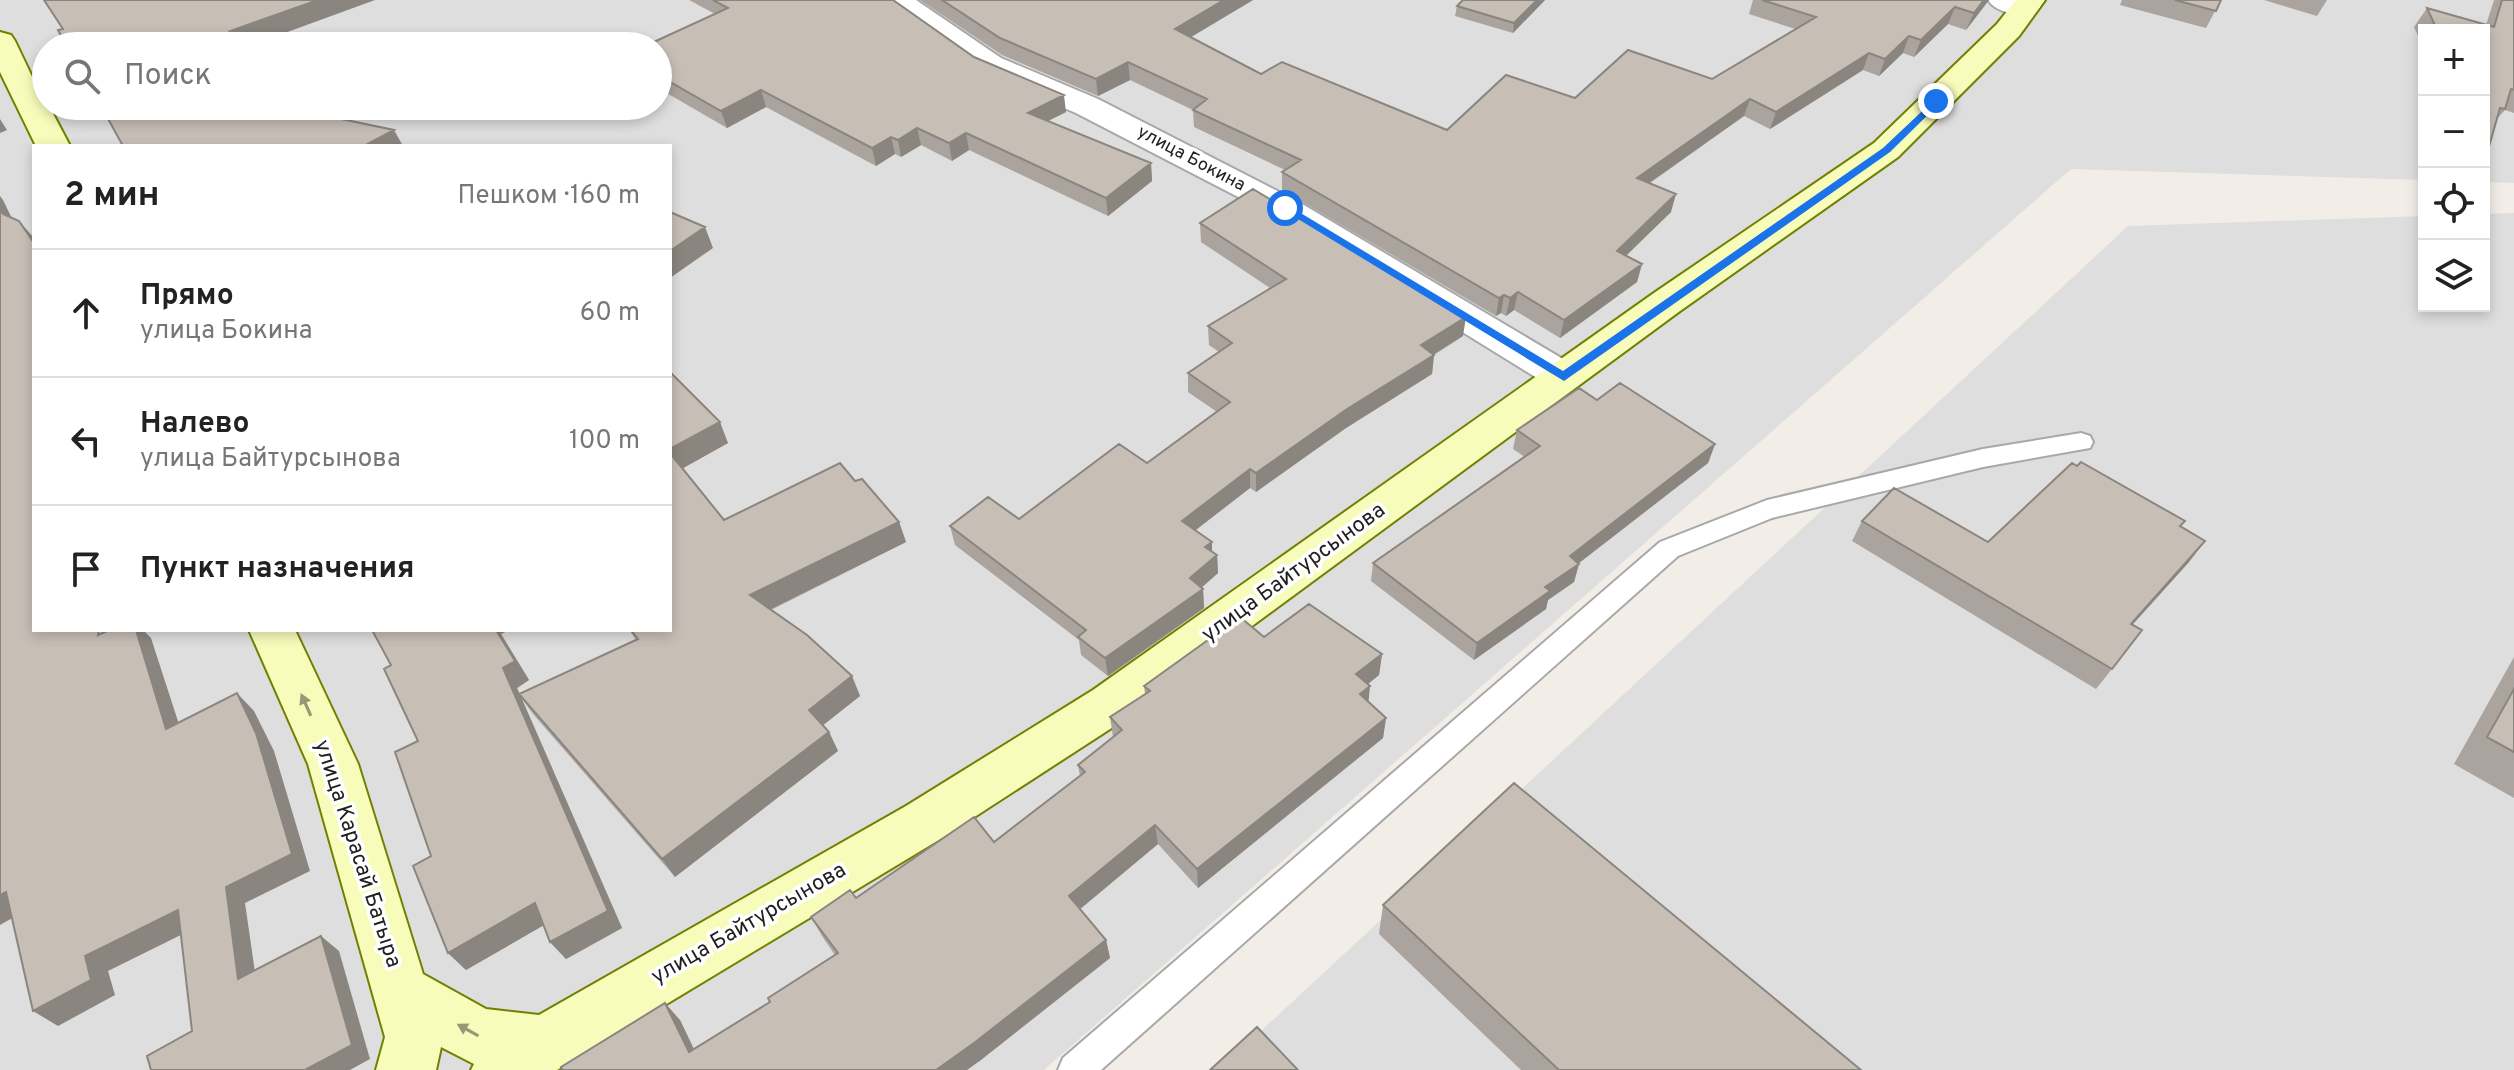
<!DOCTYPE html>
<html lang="ru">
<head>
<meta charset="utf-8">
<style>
	body { margin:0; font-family:Overpass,sans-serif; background:#f6f6f6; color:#222 }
	.controls { position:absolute; right:24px; top:24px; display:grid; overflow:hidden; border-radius:0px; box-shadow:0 4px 12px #0003 }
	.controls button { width:72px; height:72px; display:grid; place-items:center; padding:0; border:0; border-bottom:2px solid #e0e0e0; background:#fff; color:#222; font:40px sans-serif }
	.stop { position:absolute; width:24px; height:24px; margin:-18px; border:6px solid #1a73e8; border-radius:50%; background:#fff }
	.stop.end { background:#1a73e8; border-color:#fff; box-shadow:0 2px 8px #0008 }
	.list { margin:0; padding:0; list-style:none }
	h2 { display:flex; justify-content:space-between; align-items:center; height:104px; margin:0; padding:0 32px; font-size:34px }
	h2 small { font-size:26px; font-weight:400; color:#767676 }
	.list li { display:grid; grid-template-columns:52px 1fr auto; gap:24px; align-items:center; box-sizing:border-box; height:128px; padding:0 32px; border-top:2px solid #e0e0e0 }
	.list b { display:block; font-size:30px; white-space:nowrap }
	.list p { margin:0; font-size:26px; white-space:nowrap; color:#767676 }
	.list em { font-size:26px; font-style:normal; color:#767676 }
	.icon { flex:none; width:44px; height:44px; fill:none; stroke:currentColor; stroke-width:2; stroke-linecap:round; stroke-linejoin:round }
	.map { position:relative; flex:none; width:2514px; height:1070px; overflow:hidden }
	.search { position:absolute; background:#fff; box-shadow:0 4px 12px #0003; left:32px; top:32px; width:640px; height:88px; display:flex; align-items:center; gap:20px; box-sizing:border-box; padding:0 28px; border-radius:44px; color:#767676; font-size:30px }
	.panel { position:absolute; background:#fff; box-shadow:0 4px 12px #0003; left:32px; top:144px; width:640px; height:488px; border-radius:0px }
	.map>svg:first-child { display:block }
</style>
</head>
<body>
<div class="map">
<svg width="2514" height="1070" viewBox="0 0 2514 1070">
	<rect width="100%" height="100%" fill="#f2eee7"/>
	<!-- residential -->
	<path fill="#dfdede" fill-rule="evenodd" d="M0 0H2514V183L2484 182V30H2424V180L2071 169 1044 1070H0ZM46 46H658V106H46ZM34 146H670V630H34Z
		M2514 213V1070H1219L2128 226 2424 216V306H2484V214Z"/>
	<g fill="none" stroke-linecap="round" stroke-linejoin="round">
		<defs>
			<path id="lane" d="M2081 433 2090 436 2093 442 2090 448 1983 467 1772 518 1678 556 1101 1070H1058L1063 1058 1660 542 1767 500 1983 449Z"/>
			<path id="street" d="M883 0H916L1001 58 1098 99 1297 201 1578 368 1584 377 1578 386 1564 390 1550 386 1273 215 1076 113 979 72 887 6Z
				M1988 0H2033L2040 7 2035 13C2021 17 1996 13 1988 0Z"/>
			<path id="secondary" d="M2016 0H2045L2019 36 1898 157 1680 311 1127 718 942 838 557 1070H471L474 1064 441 1047 436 1070H376L385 1037 308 764 249 630H295L358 764 423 974 486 1009 539 1015 906 806 1093 690 1654 293 1874 143 1997 24Z
				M0 32 11 35 15 41 46 106H49L70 146H36L0 72Z"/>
		</defs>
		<!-- lane casing -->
		<use href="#lane" stroke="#a8a8a8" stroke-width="4"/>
		<!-- street casing -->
		<use href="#street" stroke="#a8a8a8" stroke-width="4"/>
		<!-- secondary casing -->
		<use href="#secondary" stroke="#708000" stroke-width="4"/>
		<!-- lane -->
		<use href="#lane" fill="#fff" fill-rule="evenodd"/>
		<!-- street -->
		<use href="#street" fill="#fff" fill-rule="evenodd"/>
		<!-- secondary -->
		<use href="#secondary" fill="#f8fcba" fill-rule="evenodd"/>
	</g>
	<!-- wall -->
	<path fill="#aba39d" d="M689 0H893L974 57 1066 112 1048 121 1151 163 1152 181 1108 216 969 150 952 161 921 145 901 157 895 154 876 166 766 107 727 128 658 88V46L715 14Z
		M920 0H1253L1191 37 1261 74 1447 130 1575 98 1712 79 1795 29 1749 14 1753 0H1989L1966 30 1948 24 1914 57 1903 53 1879 76 1863 70 1770 129 1744 116 1650 183 1671 212 1626 256 1642 264 1637 282 1560 338 1514 310 1506 316 1501 313 1496 316 1282 190V172L1285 170 1194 127 1193 110 1130 80 1098 96 1002 55Z
		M1463 0H1545L1513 33 1455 16 1457 6Z
		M2122 0H2221L2206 28 2120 5Z
		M2264 0H2327L2317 16Z
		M2494 0H2514V113L2505 110 2496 120 2490 143 2484 150V30H2424V49L2414 27 2427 8 2486 25Z
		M1200 223 1463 336 1434 355 1432 374 1346 428 1256 492 1250 488 1195 530 1212 542V551L1217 555 1218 573 1201 588 1203 589 1204 608 1108 676 1081 655 1079 640 955 545 950 526 1019 519 1147 463 1217 412 1188 392V373L1219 352 1209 345 1208 326 1270 288 1201 242Z
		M670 372 728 443 683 468 724 520 855 481 899 522 906 542 771 610 852 676 860 696 823 725 829 732 838 751 675 877 533 714 522 699 622 928 566 959 550 942 544 925 466 970 448 953 431 856 418 741 391 665 505 632 501 634 529 680 517 688 520 694 636 640 629 630H670Z
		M1597 400 1715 444 1708 463 1579 563 1574 582 1548 600 1546 609 1474 660 1371 581 1373 563 1525 457 1513 449 1517 430Z
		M1862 521 1988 542 2180 527 2189 562 2132 625 2112 669 2096 689 1852 541Z
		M1264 637 1382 654 1379 675 1368 684V702L1386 718 1383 738 1198 888 1158 844 1080 909 1106 940 1110 958 967 1070H563L680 1020 694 1049 770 1002 835 955 822 936 811 917 994 842 1080 776 1078 765 1113 737 1110 717 1145 694 1144 686Z
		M2514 657V798L2454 764Z
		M1383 905 1861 1070H1521L1379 934Z"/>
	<!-- shaded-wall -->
	<path fill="#8b857f" d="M318 0H375L249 46 230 31Z
		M1224 0H1253L1176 46 1175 29Z
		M1537 0H1545L1513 33 1514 23Z
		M1984 0H1989L1966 30 1974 13Z
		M1955 7 1948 24 1914 57 1921 40Z
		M1909 36 1903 53 1879 76 1885 59Z
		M1869 53 1863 70 1770 129 1776 112Z
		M1128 62 1130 80 1098 96 1096 79Z
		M761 90 766 107 727 128 721 111Z
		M1064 95 1066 112 1030 130 1028 113Z
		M1750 99 1744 116 1632 195 1637 178Z
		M0 119 7 130 0 133Z
		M917 128 921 145 901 157 898 140Z
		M394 130 403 146H364Z
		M966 133 969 150 952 161 949 143Z
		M891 137 895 154 876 166 872 148Z
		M1151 163 1152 181 1108 216 1106 198Z
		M1676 194 1671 212 1612 269 1617 251Z
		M0 196 3 200 19 233 3 214 0 208Z
		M19 221 34 238V243Z
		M705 227 713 248 670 278V251Z
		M1642 264 1637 282 1560 338 1564 320Z
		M1518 292 1514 310 1506 316 1510 298Z
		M1504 295 1501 313 1496 316 1499 298Z
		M1466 317 1463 336 1418 364 1421 345Z
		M1434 355 1432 374 1346 428 1256 492V473L1347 409Z
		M720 422 728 443 678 471 670 454V449Z
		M1715 444 1708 463 1570 570 1579 564 1574 582 1548 600 1546 609 1474 660 1477 643 1570 556Z
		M1250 469V488L1183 540 1182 521Z
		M899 522 906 542 759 615 750 595Z
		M2205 541 2189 562 2115 644 2131 624Z
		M1212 542V559L1217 555 1218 573 1191 597 1190 578 1205 547Z
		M1203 589 1204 608 1108 676 1105 658Z
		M136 630H143L151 638 186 746 166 729Z
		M496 630H503L505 632 501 634 529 680 517 688 622 928 566 959 550 942Z
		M1382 654 1379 675 1354 695 1356 674Z
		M852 676 860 696 817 730 809 710Z
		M1370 686 1368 707 1360 694Z
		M237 693 254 711 274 751 310 871 245 903 258 993 238 979 226 887Z
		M1386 718 1383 738 1198 888 1197 869Z
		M829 732 838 751 675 877 662 859Z
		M1155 825 1158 844 1073 915 1069 896Z
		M6 892 30 908 0 925V895Z
		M535 903 551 921 466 970 448 953Z
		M178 910 199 926 108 971 115 995 58 1026 33 1011 85 956Z
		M321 936 339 951 370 1059 350 1070H305Z
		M1106 940 1110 958 981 1060 967 1070H936Z
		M665 1003 680 1020 703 1069 689 1052Z"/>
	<!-- building -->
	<path fill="#c7beb6" stroke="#8b857f" stroke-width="2" d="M44 0H318L230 31 263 46H66L58 30 63 29Z
		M713 0H893L974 57 1064 95 1028 113 1151 163 1106 198 966 133 949 143 917 128 898 140 891 137 872 148 761 90 721 111 658 75V46H645L728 8Z
		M942 0H1224L1175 29 1261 74 1282 62 1447 130 1506 75 1575 98 1628 50 1712 79 1816 17 1762 0H1984L1974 13 1955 7 1921 40 1909 36 1885 59 1869 53 1776 112 1750 99 1637 178 1676 194 1617 251 1642 264 1564 320 1518 292 1510 298 1504 295 1499 298 1282 172 1301 160 1193 110 1207 99 1128 62 1096 79 1000 38Z
		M1463 0H1537L1514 23 1457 6Z
		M2175 0H2221L2216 11Z
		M2502 0H2514V90L2511 89 2505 109 2500 108 2490 143 2484 130V30H2437L2427 8 2494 27Z
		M101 106H279L394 130 364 146H123Z
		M1253 189 1466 317 1421 345 1434 355 1347 409 1256 473 1250 469 1182 521 1212 542 1205 547 1217 555 1190 578 1203 589 1105 658 1078 637 1086 630 950 526 988 497 1019 519 1119 444 1147 463 1230 402 1188 373 1232 343 1208 326 1286 279 1200 223Z
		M0 208 3 214 19 221 34 243V630H99L98 635 109 630H136L166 729 237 693 256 733 292 854 226 887 238 979 321 936 352 1045 305 1070H151L147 1056 192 1031 178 910 85 956 91 980 33 1011 6 892 0 895Z
		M670 212 705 227 670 251Z
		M670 372 720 422 670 449Z
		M1620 383 1715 444 1570 556 1579 564 1545 587 1550 591 1477 643 1373 563 1540 446 1517 430 1579 388 1597 400Z
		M670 453 724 520 840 463 855 481 862 479 899 522 750 595 807 635 852 676 809 710 829 732 662 859 519 694 638 639 631 630H670Z
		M2081 462 2185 521 2180 526 2205 541 2131 624 2142 630 2112 669 1862 521 1894 488 1988 542 2072 463 2077 466Z
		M1309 604 1382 654 1356 674 1370 686 1360 694 1386 718 1197 869 1155 825 1069 896 1106 940 974 1043 936 1070H563L561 1067 665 1003 689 1052 770 1002 768 998 838 953 811 917 850 890 856 898 974 817 994 842 1085 772 1078 765 1122 730 1110 717 1150 691 1144 686 1240 617 1264 637Z
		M372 630H496L515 661 503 668 608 911 550 942 535 903 448 953 413 866 431 856 395 752 418 741 384 669 391 665Z
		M2514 689V752L2487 737Z
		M1514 783 1861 1070H1559L1383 905Z
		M1257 1027 1298 1070H1210Z"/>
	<!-- one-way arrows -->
	<defs><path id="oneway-solid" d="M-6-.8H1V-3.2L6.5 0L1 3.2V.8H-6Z" transform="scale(2)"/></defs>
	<g fill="#979975">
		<use href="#oneway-solid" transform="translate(306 705) rotate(-114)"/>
		<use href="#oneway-solid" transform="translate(468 1030) rotate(-151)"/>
	</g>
	<!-- route -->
	<path fill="#1a73e8" d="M1936 98 1940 103 1890 152 1564 381 1280 208 1289 206 1563 371 1883 148Z"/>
	<g text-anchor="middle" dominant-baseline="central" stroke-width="7" stroke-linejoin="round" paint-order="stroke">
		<!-- far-street labels -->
		<g font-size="18" fill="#212121" stroke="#fff">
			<text transform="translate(1191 159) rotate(28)">улица Бокина</text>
		</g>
		<!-- street labels -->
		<g font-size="22" fill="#212121" stroke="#fff">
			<text transform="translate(1294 573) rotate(-36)">улица Байтурсынова</text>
			<text transform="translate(357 854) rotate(72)">улица Карасай Батыра</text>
			<text transform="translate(749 924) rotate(-30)">улица Байтурсынова</text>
		</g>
	</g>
</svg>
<div class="controls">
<button>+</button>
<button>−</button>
<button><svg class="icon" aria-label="locate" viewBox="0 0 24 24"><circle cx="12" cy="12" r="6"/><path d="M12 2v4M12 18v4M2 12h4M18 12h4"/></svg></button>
<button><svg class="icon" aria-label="layers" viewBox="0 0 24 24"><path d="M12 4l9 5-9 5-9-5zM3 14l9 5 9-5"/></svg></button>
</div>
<div class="stop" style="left:1285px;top:208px"></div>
<div class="stop end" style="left:1936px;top:101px"></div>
<div class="search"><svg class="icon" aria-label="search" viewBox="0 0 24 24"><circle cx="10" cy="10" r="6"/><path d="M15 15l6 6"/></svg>Поиск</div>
<section class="panel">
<h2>2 мин<small>Пешком · 160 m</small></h2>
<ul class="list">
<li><svg class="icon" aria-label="ahead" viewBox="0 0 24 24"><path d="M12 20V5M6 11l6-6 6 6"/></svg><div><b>Прямо</b><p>улица Бокина</p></div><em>60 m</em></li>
<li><svg class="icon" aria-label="left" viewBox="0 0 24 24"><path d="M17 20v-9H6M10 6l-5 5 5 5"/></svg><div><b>Налево</b><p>улица Байтурсынова</p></div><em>100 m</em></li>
<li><svg class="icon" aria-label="arrive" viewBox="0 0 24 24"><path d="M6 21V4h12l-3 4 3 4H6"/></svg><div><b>Пункт назначения</b></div></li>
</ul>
</section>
</div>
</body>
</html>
